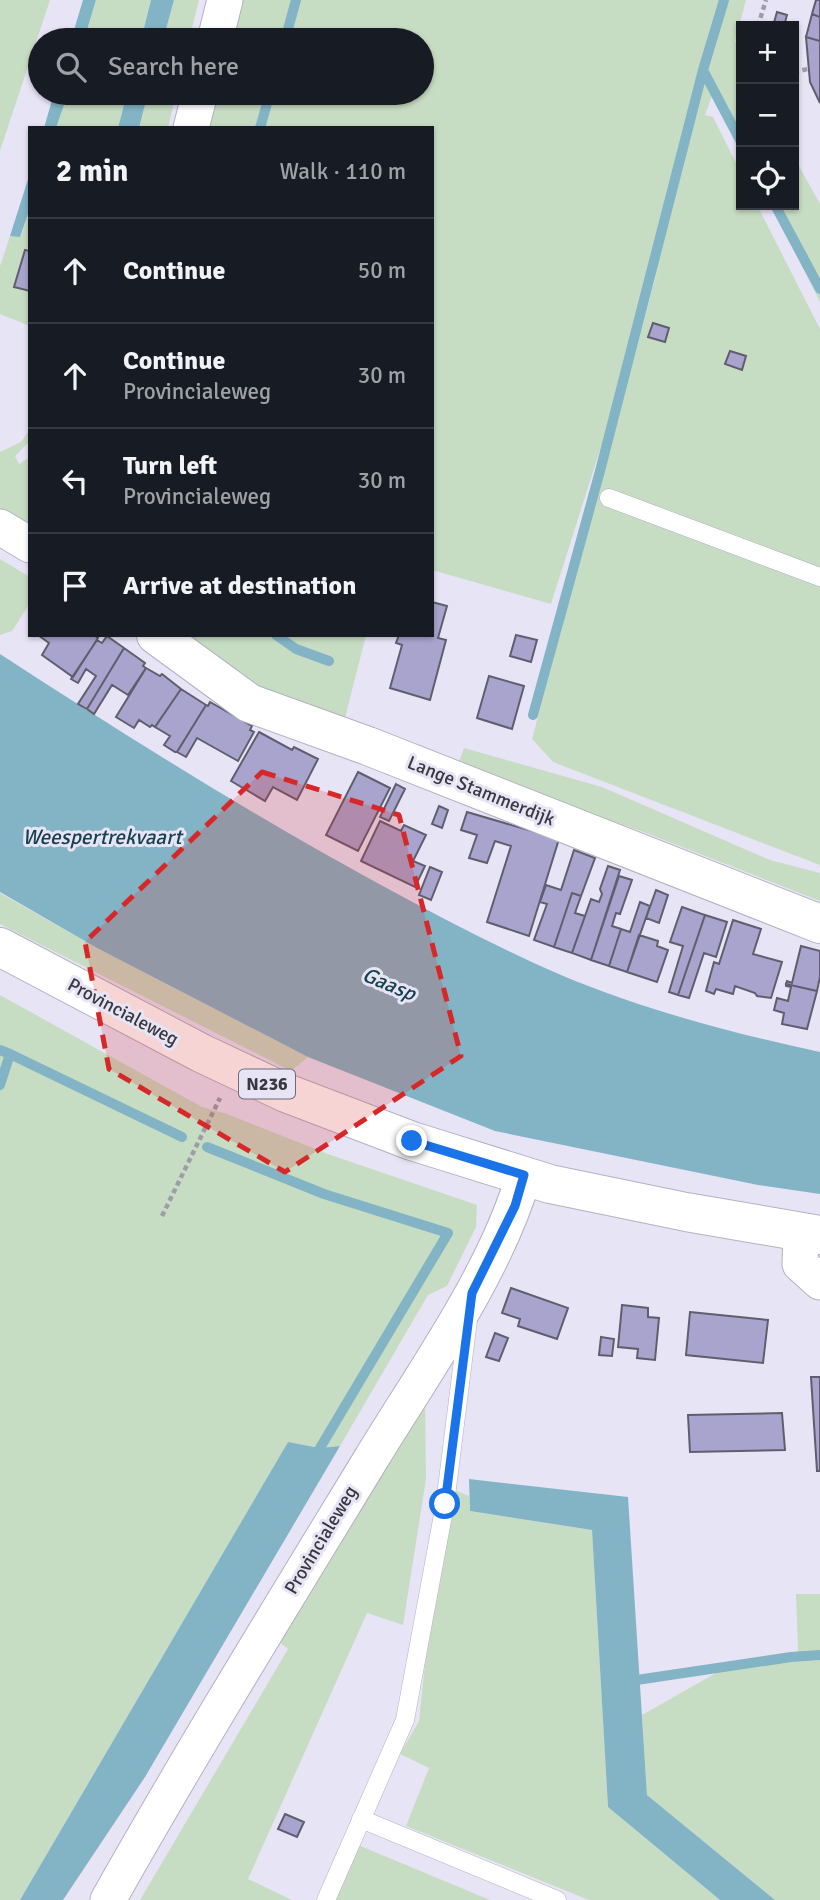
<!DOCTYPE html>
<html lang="en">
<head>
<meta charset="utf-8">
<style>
	body { margin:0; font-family:Signika,sans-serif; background:#20242c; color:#f1f3f6 }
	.controls { position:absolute; right:21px; top:21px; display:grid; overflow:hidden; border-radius:0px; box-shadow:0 2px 5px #0004 }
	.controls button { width:63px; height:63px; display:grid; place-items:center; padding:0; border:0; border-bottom:2px solid #363941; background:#171b24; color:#f1f3f6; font:35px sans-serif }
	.stop { position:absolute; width:21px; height:21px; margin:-16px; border:5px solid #1a73e8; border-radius:50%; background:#fff }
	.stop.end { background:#1a73e8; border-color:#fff; box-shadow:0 2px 7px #0008 }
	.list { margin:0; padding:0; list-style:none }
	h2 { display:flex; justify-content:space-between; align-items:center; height:91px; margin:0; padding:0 28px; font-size:30px }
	h2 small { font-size:23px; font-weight:400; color:#9ea1a6 }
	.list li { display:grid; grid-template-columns:46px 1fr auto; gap:21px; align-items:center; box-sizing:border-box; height:105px; padding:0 28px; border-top:2px solid #363941 }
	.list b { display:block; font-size:26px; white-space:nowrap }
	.list p { margin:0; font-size:23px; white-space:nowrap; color:#9ea1a6 }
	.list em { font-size:23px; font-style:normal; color:#9ea1a6 }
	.icon { flex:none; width:38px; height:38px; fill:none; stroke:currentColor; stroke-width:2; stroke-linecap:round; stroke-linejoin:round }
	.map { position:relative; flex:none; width:820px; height:1900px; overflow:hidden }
	.search { position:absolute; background:#171b24; box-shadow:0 2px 5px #0004; left:28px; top:28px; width:406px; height:77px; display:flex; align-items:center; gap:18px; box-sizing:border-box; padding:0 24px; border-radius:38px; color:#9ea1a6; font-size:26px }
	.panel { position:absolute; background:#171b24; box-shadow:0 2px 5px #0004; left:28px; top:126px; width:406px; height:511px; border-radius:0px }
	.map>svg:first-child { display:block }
</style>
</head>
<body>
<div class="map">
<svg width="820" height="1900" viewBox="0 0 820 1900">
	<rect width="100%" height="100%" fill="#e7e4f6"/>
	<!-- green -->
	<path fill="#c7ddc3" d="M0 0H50L0 151Z
		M96 0H151L141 40H84Z
		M174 0H199L189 40H163Z
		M239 0H746L735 41 741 56V146L713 93 705 115 713 117 741 173V205H757L820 329V865L553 762 532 739 659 264 551 604 432 570V128H205L214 93H422V40H228Z
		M68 93H127L118 128H56Z
		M148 93H176L168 128H139Z
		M794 157 820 204V302L771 205H794Z
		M30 208V326L0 314V266L10 236H21Z
		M30 429V441L15 456 19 464 30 457V523L15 522 0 514V452L21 442Z
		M0 559 30 577V603L12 631 0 635Z
		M184 635H366L344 722 256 686Z
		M464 748 602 787 770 860 820 873V901L641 831 475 775 454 776Z
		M0 893 97 948 308 1057 291 1071 0 924Z
		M0 995 202 1107 227 1114 328 1154 477 1205 476 1227 447 1286 428 1295 340 1446 320 1448 288 1442 20 1900H0Z
		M425 1385 426 1479 403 1625 367 1613 248 1879 292 1900H140L288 1649 275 1639Z
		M442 1485 469 1496 470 1511 592 1530 608 1807 720 1900H589L406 1826 429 1768 400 1754 419 1721 439 1532Z
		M796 1594H820V1900H775L647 1795 642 1715 723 1669 798 1651Z
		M358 1845 490 1900H333Z"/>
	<!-- water -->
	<path fill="#82b4c6" d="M83 0H96L84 40H71Z
		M151 0H174L163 40H141Z
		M54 93H68L56 128H44Z
		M127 93H148L139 128H118Z
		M30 173V208L20 237 10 236Z
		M0 654C125 735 250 814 381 885 440 917 499 948 561 975 644 1010 732 1033 820 1052V1194L758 1185 495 1131 308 1057 97 948 0 892Z
		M288 1442 320 1448 340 1446 145 1777 63 1900H20Z
		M469 1479 628 1497 647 1795 775 1900H720L608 1807 592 1530 470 1511Z"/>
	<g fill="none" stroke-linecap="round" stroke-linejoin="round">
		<!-- stream -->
		<path stroke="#82b4c6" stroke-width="10" d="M285 40 296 0
			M703 70 741 142
			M260 128 270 93
			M775 205 820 289
			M276 635 296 649 329 661
			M533 715 600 471 703 70 724 0
			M0 1050 10 1054 0 1085
			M10 1054 182 1137
			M207 1147 324 1194 448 1233 320 1448
			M630 1681 791 1657 820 1655"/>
	</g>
	<!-- building -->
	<path fill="#a8a4cd" stroke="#605e6e" stroke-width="2" d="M816 0H820V17L812 14Z
		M777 12 787 15 784 26H773Z
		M812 14 820 17V41L806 37Z
		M806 37 820 41V103L810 82Z
		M25 250 30 251V291L14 287Z
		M653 323 669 328 665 342 648 337Z
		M730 351 746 356 742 370 725 364Z
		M432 602 447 606 438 638 446 640 430 700 390 688 402 645 396 643 399 635H432Z
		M38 635H94L98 638 73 677 42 655 49 643Z
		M516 635 537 640 531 662 510 656Z
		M107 636 124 648 87 709 78 704 96 676 86 669 78 683 71 679 97 640 102 643Z
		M124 648 145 663 143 666 146 668 128 695 112 685 94 714 87 709Z
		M146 668 160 676 162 674 181 689 155 727 152 725 150 727 139 720 134 728 116 717Z
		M489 676 524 686 512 729 477 718Z
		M181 689 206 705 177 752H175L164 745 170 736 155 727Z
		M210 702 252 726 250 730 254 732 238 761 197 738 186 757 177 752 206 705 208 706Z
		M259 732 292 750 294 747 318 759 297 800 273 787 265 801 231 781Z
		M358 772 390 788 358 851 326 835Z
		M396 784 405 789 389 821 380 817Z
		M439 806 448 810 442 828 432 824Z
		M467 812 559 839 529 936 487 922 511 846 495 841 487 863 469 858 477 835 461 830Z
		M380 821 401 831 404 825 426 835 413 861 425 866 415 887 361 861Z
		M574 850 595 858 581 896 572 893 554 947 534 940 547 904 540 902 546 885 561 890Z
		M608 866 620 870 591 960 572 953 591 899 599 902 602 894 600 889Z
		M430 867 442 872 431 900 419 895Z
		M619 876 632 880 620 914 616 913 612 926 621 929 609 966 591 960Z
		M656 890 668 895 659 923 646 918Z
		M572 893 581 896 575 913 585 916 572 953 554 947Z
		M640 902 650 906 627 972 609 966 621 929 630 932Z
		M682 907 705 915 678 995 669 992 683 946 670 942Z
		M705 915 727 922 716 957 704 953 689 998 678 995Z
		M733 920 761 929 753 954 782 962 771 998 757 996 755 993 735 986 733 994 716 989 714 994 706 991 714 962 719 964Z
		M639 935 658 941 657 946 668 950 657 982 627 972Z
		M801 946 820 951V977L817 991 786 984 787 981 792 983Z
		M786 984 817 991 807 1029 782 1024 784 1013 774 1010 777 998 788 1001 791 987 786 986Z
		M511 1288 568 1308 557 1339 518 1326 520 1319 502 1313Z
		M622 1305 648 1308V1317L659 1318 655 1360 637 1358 638 1349 618 1347Z
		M690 1312 768 1320 763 1363 686 1355Z
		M495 1333 508 1338 499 1361 486 1357Z
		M601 1337 614 1339 612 1356 599 1355Z
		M811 1377H820V1471H817Z
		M782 1413 785 1450 690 1452 688 1415Z
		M285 1814 304 1822 297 1837 278 1829Z"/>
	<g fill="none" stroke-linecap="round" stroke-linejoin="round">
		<defs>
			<path id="service" d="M609 498 820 577
				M361 1819 557 1900
				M326 1900 405 1720 445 1504 468 1320"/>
			<path id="minor" d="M215 40 225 0
				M191 128 200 93
				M0 527 30 545
				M801 1234 800 1264 820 1282
				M108 1900C192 1751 282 1605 371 1459 424 1372 496 1272 524 1175"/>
			<path id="tertiary" d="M156 635 249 703 368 746 820 924"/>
			<path id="primary" d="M0 947 201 1053 286 1093 412 1141 550 1184 686 1212 820 1235"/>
		</defs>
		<!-- service casing -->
		<use href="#service" stroke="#b4b1c2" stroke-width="19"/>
		<!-- minor casing -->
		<use href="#minor" stroke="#b4b1c2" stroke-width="37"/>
		<!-- tertiary casing -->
		<use href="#tertiary" stroke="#b4b1c2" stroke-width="40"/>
		<!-- primary casing -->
		<use href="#primary" stroke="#b4b1c2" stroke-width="40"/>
		<!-- path -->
		<path stroke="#9f9caa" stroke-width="4.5" stroke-dasharray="5 3.5" stroke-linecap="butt" d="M758 26 766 0
			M794 72 808 69
			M162 1216 220 1098"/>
		<!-- service -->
		<use href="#service" stroke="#fff" stroke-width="18"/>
		<!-- minor -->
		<use href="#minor" stroke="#fff" stroke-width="35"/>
		<!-- tertiary -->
		<use href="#tertiary" stroke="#fff" stroke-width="38"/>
		<!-- primary -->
		<use href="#primary" stroke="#fff" stroke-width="38"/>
	</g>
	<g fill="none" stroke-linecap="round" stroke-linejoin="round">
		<!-- route -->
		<path stroke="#1a73e8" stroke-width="9" d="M412 1141 524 1175 515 1206 472 1293 445 1504"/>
	</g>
	<!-- marked area -->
	<path fill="#d62828" fill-opacity="0.2" stroke="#d62828" stroke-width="5" stroke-dasharray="14 9" stroke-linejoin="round" d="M262 772 399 815 461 1056 285 1172 109 1069 85 942Z"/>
	<g text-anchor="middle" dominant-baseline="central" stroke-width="6" stroke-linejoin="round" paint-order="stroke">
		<!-- shield labels -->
		<rect fill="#e7e4f6" stroke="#6d6c76" stroke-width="2" x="239" y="1069.5" width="56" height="29" rx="5"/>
		<g font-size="18" font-weight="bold" fill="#39383f">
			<text x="267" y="1084">N236</text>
		</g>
		<!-- street labels -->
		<g font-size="19" fill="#39383f" stroke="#e7e4f6">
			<text transform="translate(481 791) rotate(22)">Lange Stammerdijk</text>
			<text transform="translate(123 1012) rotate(28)">Provincialeweg</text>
			<text transform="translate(321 1540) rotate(-59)">Provincialeweg</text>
		</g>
		<!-- water labels -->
		<g font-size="21" font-style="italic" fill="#15424f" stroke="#e7e4f6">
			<text x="102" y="837">Weespertrekvaart</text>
			<text transform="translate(389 984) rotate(23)">Gaasp</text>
		</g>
	</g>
</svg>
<div class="controls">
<button>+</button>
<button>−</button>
<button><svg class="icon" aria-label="locate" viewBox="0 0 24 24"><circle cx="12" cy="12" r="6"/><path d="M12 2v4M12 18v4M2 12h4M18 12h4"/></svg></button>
</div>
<div class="stop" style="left:445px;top:1504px"></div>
<div class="stop end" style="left:412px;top:1141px"></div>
<div class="search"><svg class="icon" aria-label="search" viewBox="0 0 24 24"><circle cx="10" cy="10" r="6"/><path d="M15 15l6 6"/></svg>Search here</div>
<section class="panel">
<h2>2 min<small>Walk · 110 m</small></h2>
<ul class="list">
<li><svg class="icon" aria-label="ahead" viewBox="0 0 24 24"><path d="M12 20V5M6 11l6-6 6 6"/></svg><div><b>Continue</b></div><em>50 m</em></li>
<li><svg class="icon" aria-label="ahead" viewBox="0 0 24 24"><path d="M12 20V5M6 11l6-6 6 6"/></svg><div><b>Continue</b><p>Provincialeweg</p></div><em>30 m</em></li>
<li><svg class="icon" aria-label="left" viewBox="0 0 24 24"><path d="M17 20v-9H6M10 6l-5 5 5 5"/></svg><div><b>Turn left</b><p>Provincialeweg</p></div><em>30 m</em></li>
<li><svg class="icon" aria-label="arrive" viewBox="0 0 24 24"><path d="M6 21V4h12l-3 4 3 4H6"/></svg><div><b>Arrive at destination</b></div></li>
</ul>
</section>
</div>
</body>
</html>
